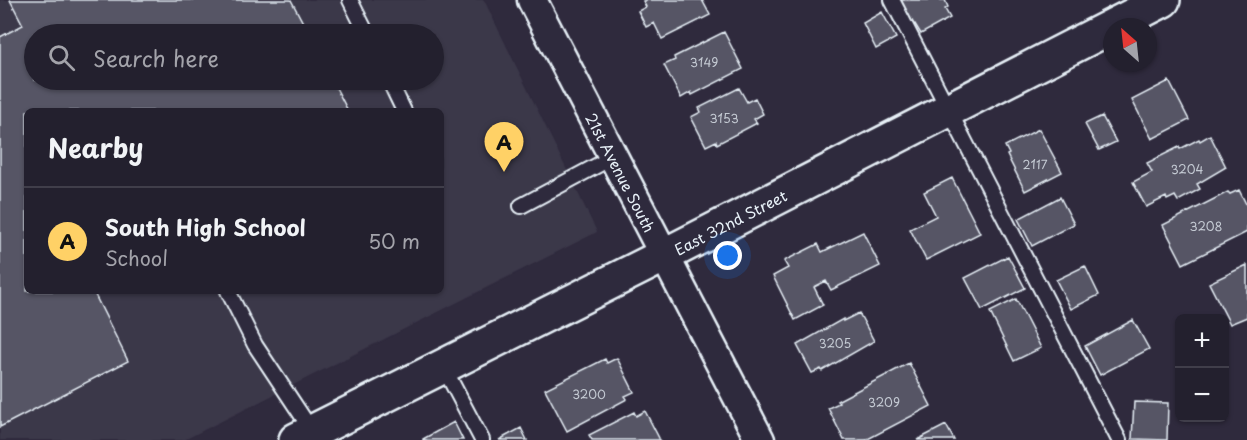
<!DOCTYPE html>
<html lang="en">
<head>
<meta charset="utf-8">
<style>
	body { margin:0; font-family:"Playpen Sans",sans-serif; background:#2b2836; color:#f1f3f6 }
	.controls { position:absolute; right:18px; bottom:18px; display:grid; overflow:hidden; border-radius:9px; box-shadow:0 2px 4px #0004 }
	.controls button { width:54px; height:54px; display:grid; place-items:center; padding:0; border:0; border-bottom:2px solid #403e4a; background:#23202e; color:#f1f3f6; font:30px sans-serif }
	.compass { position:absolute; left:1103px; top:18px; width:54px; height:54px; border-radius:50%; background:#23202e; box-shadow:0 2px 4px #0004; rotate:333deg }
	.you { position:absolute; left:728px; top:256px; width:21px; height:21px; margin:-15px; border:4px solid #fff; border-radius:50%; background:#1a73e8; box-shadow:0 0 0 9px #1a73e833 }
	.badge { display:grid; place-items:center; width:39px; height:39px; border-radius:50%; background:#ffd166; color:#111; font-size:20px; font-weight:700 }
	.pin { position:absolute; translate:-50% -50px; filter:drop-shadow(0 2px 3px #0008) }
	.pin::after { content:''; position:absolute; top:32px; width:21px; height:18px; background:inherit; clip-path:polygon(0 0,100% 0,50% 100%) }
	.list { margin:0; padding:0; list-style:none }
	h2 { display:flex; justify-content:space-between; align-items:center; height:78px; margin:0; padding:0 24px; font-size:26px }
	h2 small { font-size:20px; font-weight:400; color:#a3a3aa }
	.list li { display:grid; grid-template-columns:39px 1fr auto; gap:18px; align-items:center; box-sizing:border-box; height:108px; padding:0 24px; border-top:2px solid #403e4a }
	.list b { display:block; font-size:22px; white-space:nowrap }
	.list p { margin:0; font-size:20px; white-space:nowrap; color:#a3a3aa }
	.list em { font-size:20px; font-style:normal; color:#a3a3aa }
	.icon { flex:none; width:33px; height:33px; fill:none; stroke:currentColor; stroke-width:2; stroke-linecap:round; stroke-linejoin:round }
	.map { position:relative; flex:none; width:1247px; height:440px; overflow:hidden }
	.search { position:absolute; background:#23202e; box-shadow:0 2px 4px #0004; left:24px; top:24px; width:420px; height:66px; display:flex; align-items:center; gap:15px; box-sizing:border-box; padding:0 21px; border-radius:33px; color:#a3a3aa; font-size:22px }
	.panel { position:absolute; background:#23202e; box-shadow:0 2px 4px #0004; left:24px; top:108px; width:420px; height:186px; border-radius:9px }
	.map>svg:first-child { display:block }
</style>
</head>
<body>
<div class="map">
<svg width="1247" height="440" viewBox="0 0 1247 440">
	<rect width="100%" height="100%" fill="#2f2a3d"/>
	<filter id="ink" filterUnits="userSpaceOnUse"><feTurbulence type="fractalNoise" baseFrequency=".0167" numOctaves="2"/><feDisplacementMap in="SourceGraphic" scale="12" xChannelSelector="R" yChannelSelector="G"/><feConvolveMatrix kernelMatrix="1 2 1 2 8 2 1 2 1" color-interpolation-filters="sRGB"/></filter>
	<g filter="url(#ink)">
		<!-- built -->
		<path fill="#3b3749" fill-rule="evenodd" d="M0 0H484L597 232 184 440H0ZM34 34H434V80H34ZM27 111H441V291H27Z"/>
		<!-- building -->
		<path fill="#575565" stroke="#e8f1f8" stroke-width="1.5" d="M10 0H291L309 34H34V80H332L348 111H27V291H93L128 361 0 427V37L23 25Z
			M646 0H702L710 15 662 39 654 23 646 27 638 11 646 7 643 1Z
			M898 0H945L948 7 945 9 950 18 921 34 915 24 912 26Z
			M882 12 896 38 876 49 863 23Z
			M724 32 743 69 692 95 691 92 681 98 664 65 675 60 674 57Z
			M1169 81 1189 120 1152 139 1132 100Z
			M739 88 747 102 755 98 763 114 754 119 757 123 717 144 716 141 706 146 691 117 701 112 699 108Z
			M1102 116 1116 142 1099 150 1085 124Z
			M1039 129 1062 172 1025 191 1007 155 1009 154 1005 146Z
			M1210 135 1226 167 1197 184 1200 189 1178 201 1175 196 1167 200 1166 197 1146 207 1133 182 1152 172 1147 163 1179 147 1180 149 1199 139 1200 141Z
			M952 178 980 233 926 260 910 229 936 216 924 192Z
			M1239 190 1247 206V232L1183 264 1163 225 1228 192 1230 194Z
			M1060 197 1074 224 1032 246 1018 219Z
			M863 232 880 266 831 290 826 281 814 287 823 305 795 320 773 276 788 268 784 261 818 244 822 252Z
			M1008 256 1025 288 982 310 965 278Z
			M1247 265V317L1230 324 1209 283Z
			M1085 266 1099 295 1071 309 1056 280Z
			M1016 299 1041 348 1014 361 990 312Z
			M859 313 874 341 822 371 821 369 812 373 797 345 843 319V321Z
			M1133 320 1149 349 1100 375 1085 346Z
			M617 358 634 392 625 396 627 399 567 431 545 389 605 359 607 363Z
			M909 363 931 406 866 440H844L828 408 839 403 837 401Z
			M1134 402 1168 403 1167 440 1132 439Z
			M645 411 660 440H592L589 435 634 412 636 416Z
			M454 422 463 440H423V439Z
			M946 425 954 440H917Z
			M521 428 527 440H499Z"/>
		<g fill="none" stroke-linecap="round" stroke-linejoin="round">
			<defs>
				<path id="lane" d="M350 0 367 34
					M892 0 1119 440
					M389 80 404 111
					M521 206 613 157
					M228 291 255 345 312 431
					M443 366 482 440"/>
				<g id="street">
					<path id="s1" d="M532 0 760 440"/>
				</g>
				<g id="secondary">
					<path id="s2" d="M296 440 665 255 1163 0"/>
				</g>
			</defs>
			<!-- lane casing -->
			<use href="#lane" stroke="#e8f1f8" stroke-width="18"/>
			<!-- street casing -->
			<use href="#street" stroke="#e8f1f8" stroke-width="33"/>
			<!-- secondary casing -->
			<use href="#secondary" stroke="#e8f1f8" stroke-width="38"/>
			<!-- lane -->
			<use href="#lane" stroke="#2f2a3d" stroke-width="14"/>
			<!-- street -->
			<use href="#street" stroke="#2f2a3d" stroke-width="28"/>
			<!-- secondary -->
			<use href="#secondary" stroke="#2f2a3d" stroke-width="33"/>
		</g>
	</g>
	<g text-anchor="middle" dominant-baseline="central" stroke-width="5" stroke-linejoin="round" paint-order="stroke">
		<!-- number labels -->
		<g font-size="12" fill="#c4cad3">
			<text x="704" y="62">3149</text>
			<text x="724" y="118">3153</text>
			<text x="1035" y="164">2117</text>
			<text x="1187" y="169">3204</text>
			<text x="1206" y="226">3208</text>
			<text x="835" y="343">3205</text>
			<text x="589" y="394">3200</text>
			<text x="884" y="402">3209</text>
		</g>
		<!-- street labels -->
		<g font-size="15" fill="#e8f1f8" stroke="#2f2a3d">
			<text stroke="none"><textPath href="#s1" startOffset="194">21st Avenue South</textPath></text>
			<text stroke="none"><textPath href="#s2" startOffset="486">East 32nd Street</textPath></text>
		</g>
	</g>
</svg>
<div class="controls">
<button>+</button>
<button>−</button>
</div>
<svg class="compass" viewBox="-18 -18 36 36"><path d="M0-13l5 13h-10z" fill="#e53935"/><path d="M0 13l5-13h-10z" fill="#a3a3aa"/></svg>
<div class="you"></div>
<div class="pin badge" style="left:504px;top:172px">A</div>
<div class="search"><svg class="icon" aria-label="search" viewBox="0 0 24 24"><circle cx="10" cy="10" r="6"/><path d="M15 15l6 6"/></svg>Search here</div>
<section class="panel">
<h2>Nearby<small></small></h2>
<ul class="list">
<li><span class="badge">A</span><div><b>South High School</b><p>School</p></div><em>50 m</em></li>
</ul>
</section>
</div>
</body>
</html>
